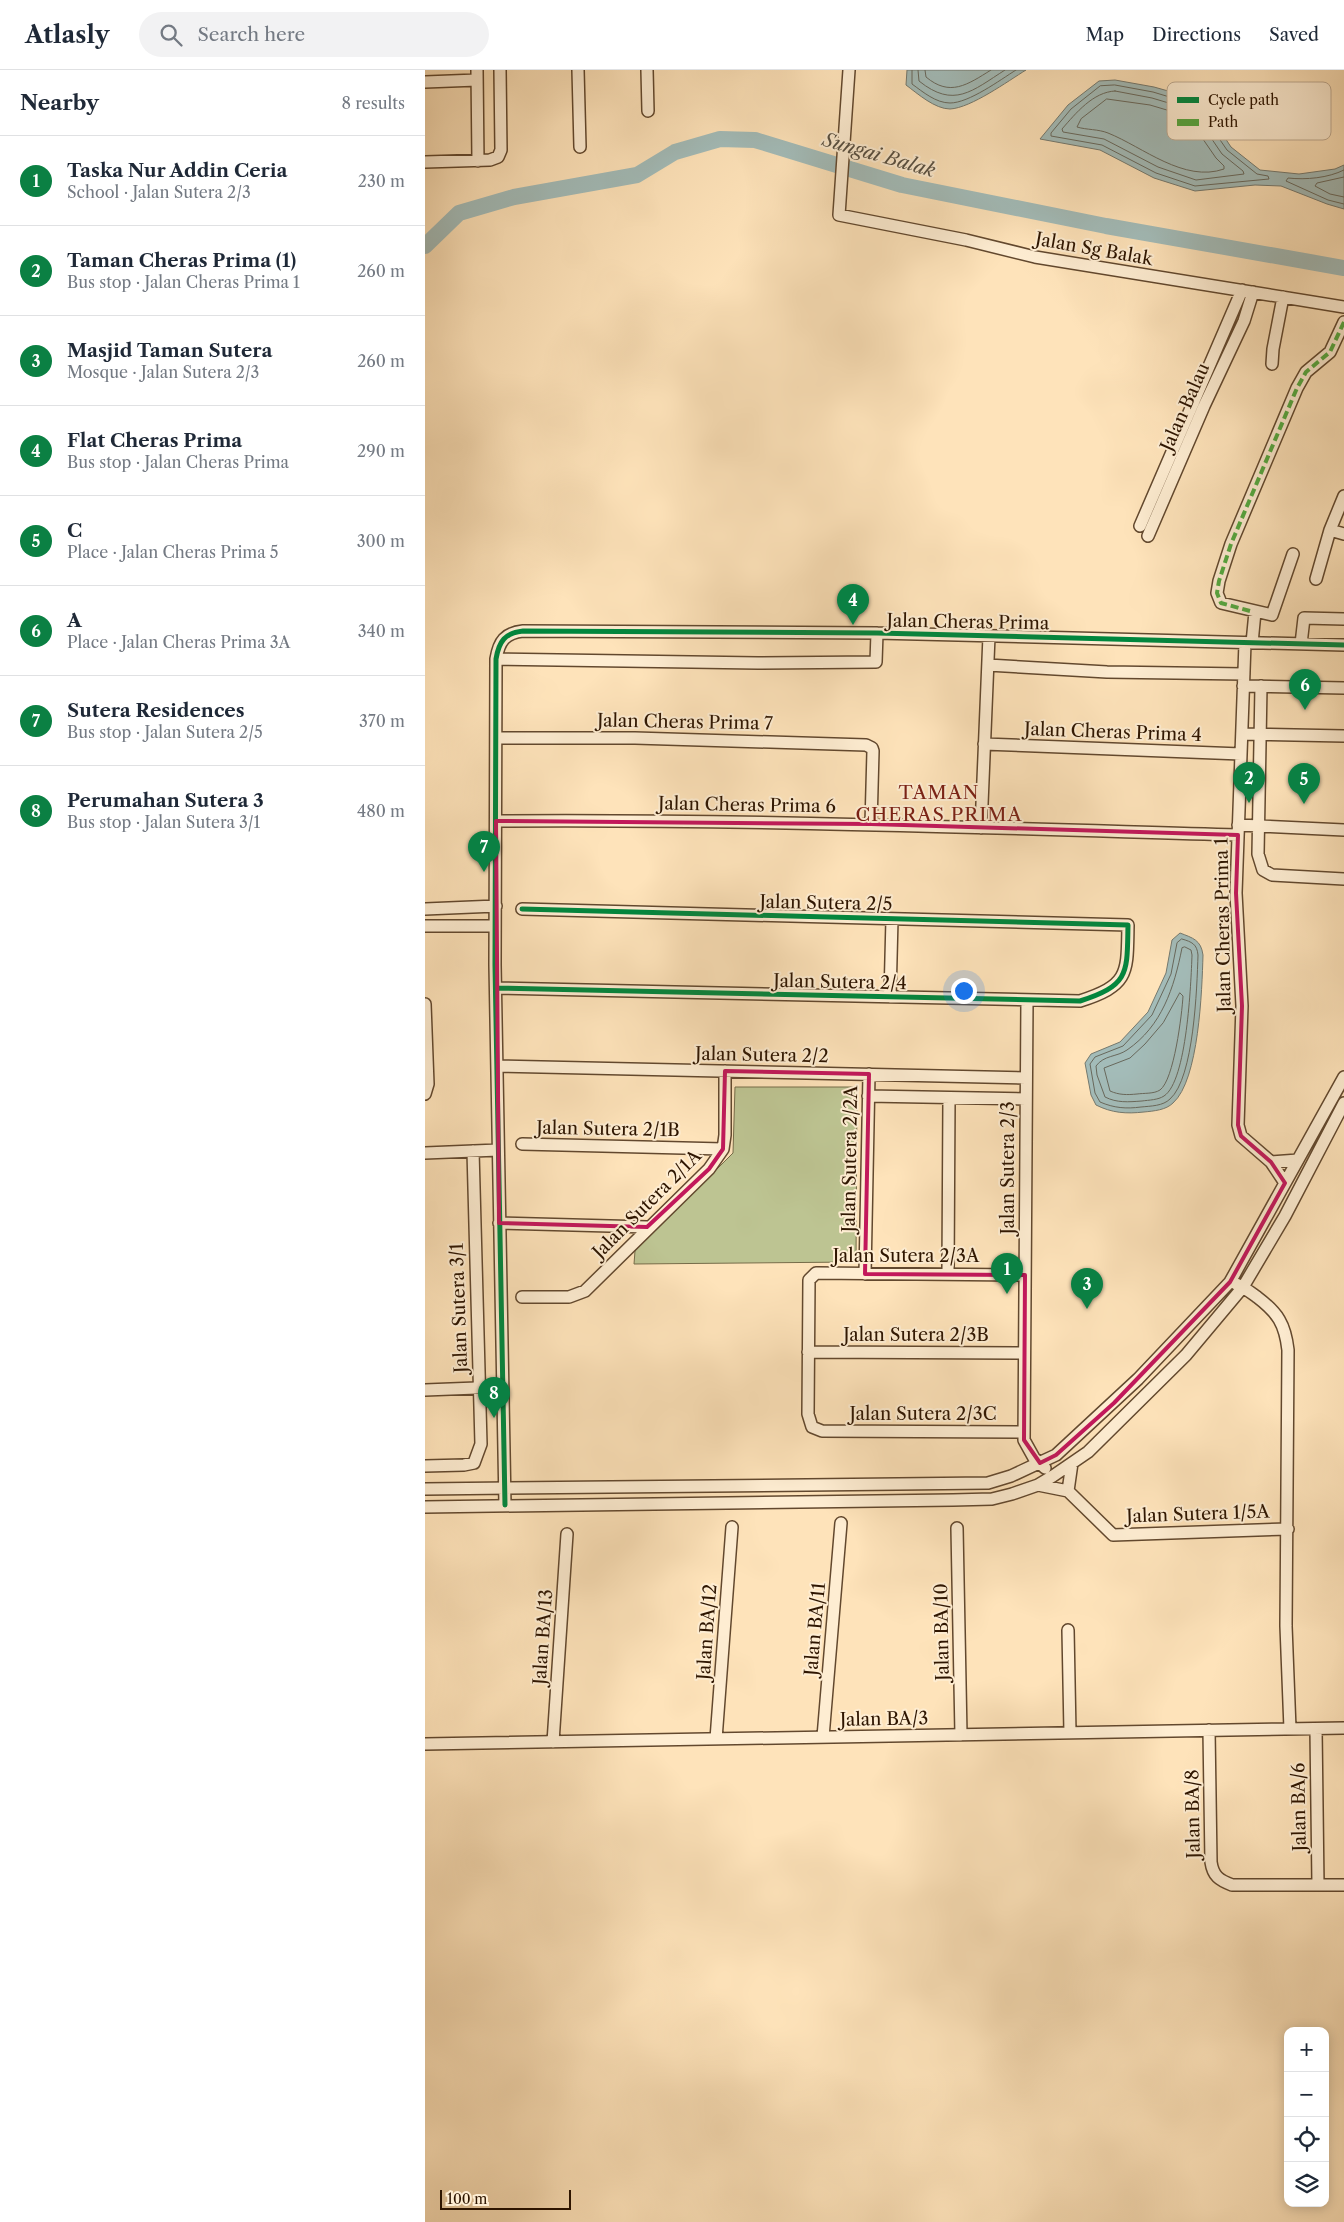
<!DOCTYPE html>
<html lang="en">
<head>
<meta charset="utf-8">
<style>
	body { margin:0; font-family:"Libre Caslon Text",serif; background:#f2f2f3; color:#1f2937 }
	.controls { position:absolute; right:15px; bottom:15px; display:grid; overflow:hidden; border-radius:10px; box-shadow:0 2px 12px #0003 }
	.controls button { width:45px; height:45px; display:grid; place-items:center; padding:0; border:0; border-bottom:1px solid #e0e1e3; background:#fff; color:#1f2937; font:25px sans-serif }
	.scale { position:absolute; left:15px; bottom:12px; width:131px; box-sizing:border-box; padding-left:5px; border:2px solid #2e1500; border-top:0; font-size:14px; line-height:18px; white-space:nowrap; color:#2e1500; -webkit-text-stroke:4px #feedd2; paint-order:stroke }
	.you { position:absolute; left:538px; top:920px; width:18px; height:18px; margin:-12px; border:4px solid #fff; border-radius:50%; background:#1a73e8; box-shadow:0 0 0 8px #1a73e833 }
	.badge { display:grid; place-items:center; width:32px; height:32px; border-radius:50%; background:#0b8043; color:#fff; font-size:16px; font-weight:700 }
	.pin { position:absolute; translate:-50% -41px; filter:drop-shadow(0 1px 2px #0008) }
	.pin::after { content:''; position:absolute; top:26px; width:18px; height:15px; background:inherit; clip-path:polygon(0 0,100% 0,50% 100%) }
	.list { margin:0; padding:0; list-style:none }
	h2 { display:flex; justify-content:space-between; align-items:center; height:65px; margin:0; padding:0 20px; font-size:21px }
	h2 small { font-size:16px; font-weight:400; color:#747a83 }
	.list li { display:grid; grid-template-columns:32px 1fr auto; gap:15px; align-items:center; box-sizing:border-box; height:90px; padding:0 20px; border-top:1px solid #e0e1e3 }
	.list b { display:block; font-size:19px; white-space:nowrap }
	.list p { margin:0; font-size:16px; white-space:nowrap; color:#747a83 }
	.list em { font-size:16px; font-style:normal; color:#747a83 }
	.icon { flex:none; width:28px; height:28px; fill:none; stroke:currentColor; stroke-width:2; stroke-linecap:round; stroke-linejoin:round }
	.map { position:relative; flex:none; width:919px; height:2152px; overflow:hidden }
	header { display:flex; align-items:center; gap:30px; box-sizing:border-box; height:70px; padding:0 25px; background:#fff; border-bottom:1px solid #e0e1e3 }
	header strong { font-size:24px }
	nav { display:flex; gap:28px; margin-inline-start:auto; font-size:18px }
	.search { width:350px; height:45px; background:#f2f2f3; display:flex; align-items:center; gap:12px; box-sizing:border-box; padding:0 18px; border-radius:28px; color:#747a83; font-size:19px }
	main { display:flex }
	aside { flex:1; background:#fff }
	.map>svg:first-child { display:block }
</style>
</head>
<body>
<header>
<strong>Atlasly</strong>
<div class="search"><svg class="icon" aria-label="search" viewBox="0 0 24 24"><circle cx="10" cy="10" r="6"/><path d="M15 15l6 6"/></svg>Search here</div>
<nav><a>Map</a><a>Directions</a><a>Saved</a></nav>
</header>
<main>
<aside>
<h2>Nearby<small>8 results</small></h2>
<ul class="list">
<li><span class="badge">1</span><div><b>Taska Nur Addin Ceria</b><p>School · Jalan Sutera 2/3</p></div><em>230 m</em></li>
<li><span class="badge">2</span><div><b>Taman Cheras Prima (1)</b><p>Bus stop · Jalan Cheras Prima 1</p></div><em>260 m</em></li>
<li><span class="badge">3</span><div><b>Masjid Taman Sutera</b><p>Mosque · Jalan Sutera 2/3</p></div><em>260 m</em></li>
<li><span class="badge">4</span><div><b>Flat Cheras Prima</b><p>Bus stop · Jalan Cheras Prima</p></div><em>290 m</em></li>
<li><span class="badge">5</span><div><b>C</b><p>Place · Jalan Cheras Prima 5</p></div><em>300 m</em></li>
<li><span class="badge">6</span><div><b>A</b><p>Place · Jalan Cheras Prima 3A</p></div><em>340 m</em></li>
<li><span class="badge">7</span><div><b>Sutera Residences</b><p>Bus stop · Jalan Sutera 2/5</p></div><em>370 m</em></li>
<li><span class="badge">8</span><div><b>Perumahan Sutera 3</b><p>Bus stop · Jalan Sutera 3/1</p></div><em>480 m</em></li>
</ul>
</aside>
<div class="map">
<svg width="919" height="2152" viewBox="0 0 919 2152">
	<rect width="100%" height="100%" fill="#fee3ba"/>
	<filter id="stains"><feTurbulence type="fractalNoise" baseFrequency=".004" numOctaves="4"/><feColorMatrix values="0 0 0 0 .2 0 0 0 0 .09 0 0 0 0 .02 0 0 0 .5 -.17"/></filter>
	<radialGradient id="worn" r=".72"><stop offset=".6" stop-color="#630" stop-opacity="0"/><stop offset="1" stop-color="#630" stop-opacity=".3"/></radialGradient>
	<!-- green -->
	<path fill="#bdc492" stroke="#766c49" d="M310 1017H432L431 1192 209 1194 210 1181 308 1083Z"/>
	<!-- water -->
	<path fill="#a3bcb9" stroke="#74796f" d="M482 0H601C583 11 546 38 525 39 510 39 493 24 481 15Z
		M690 10 729 17 775 30 806 77 835 100 874 104 910 99 919 95V139L902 134 856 116 830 115 770 121 729 108 675 80 615 69 643 35 674 11Z
		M755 863C768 868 776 870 778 885 777 920 774 1010 748 1033 741 1040 729 1041 719 1042 701 1044 687 1043 671 1035L666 1025 660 993 666 984 695 972 723 942 741 903 747 870Z"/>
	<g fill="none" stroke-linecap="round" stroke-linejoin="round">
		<!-- shore -->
		<path stroke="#68685c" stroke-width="1" d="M487 0V14C498 22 511 33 525 33 544 33 575 10 591 0
			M493 0 494 11C529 39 547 21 580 0
			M500 0 501 7C525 27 542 15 566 0
			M690 15 728 22 771 35 802 80 832 104 843 106 844 109 770 116 731 103 677 75 626 66V63L646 39 675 16Z
			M690 21 727 28 767 40 797 84 818 101 819 104 771 110 733 97 679 69 638 62 637 59C651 43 668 22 690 21Z
			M682 29 725 35 762 46 791 88 799 96V99C759 113 718 77 683 63 673 59 662 60 652 57L656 49Z
			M919 100C903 108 881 110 863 108L861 111 903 130 919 134
			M919 107 892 113 890 116 905 124 919 127
			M757 869C767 872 772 874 773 885 772 917 769 1008 745 1029 738 1036 726 1036 716 1037 701 1039 689 1038 675 1032L670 1023 665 994 670 987 698 976 727 945 746 904 752 873Z
			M760 877 766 880 767 885C766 913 762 1011 739 1026 733 1030 724 1030 717 1031 703 1032 692 1033 680 1027L672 1005 671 996C679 985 692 987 702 980 737 956 749 918 757 878Z
			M755 923 758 926C757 944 749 1010 735 1020 729 1024 719 1023 712 1024 702 1025 694 1025 685 1021L679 998 705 988 720 974 738 953Z"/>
		<!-- river -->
		<path stroke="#a3bcb9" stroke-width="16" d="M0 176 34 143 89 127 212 105 250 82 295 69 330 70 477 115 681 156 919 198"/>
		<defs>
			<path id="minor" d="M52 0 53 91
				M153 0 155 77
				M222 0 223 41
				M424 0 414 145 541 170 610 187 919 237
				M0 12 52 10
				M0 92 65 90 73 87 76 80 75 0
				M847 294 848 279 858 227
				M715 456 817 220
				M905 460 919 464
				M723 466 779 336 819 251 828 222
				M868 484 847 545 796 533 792 523 794 511 806 474 872 318 881 302 905 282 919 252
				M891 509 905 460 919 426
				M820 573 811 823 817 936 813 1055 816 1066 846 1092 860 1113
				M827 573 830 542
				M876 574 879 548 919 549
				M71 589 333 593 451 592 452 563
				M563 595 682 602 819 604
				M818 616 919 618
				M836 616 833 784 838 800 847 805 919 809
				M817 664 919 666
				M71 668H210L441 675 447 678 448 681 446 754
				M559 674 816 684
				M71 751C318 749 566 758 813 765
				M813 755 919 760
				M556 758 564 566
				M0 839 71 836
				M0 856H70
				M71 918 655 931C705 915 702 903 703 855L97 839
				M465 927 467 849
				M602 930 599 1370 609 1388 620 1398
				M0 934 3 1014 0 1024
				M72 996 601 1008
				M443 1026 601 1029
				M97 1074 298 1079
				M0 1083 73 1080
				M846 1092 873 1090
				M74 1153 222 1157
				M440 1204 444 1004
				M523 1204 524 1028
				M811 1214C819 1217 825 1222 832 1227 853 1243 860 1254 863 1280L861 1556 865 1659
				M97 1227H144L160 1221 284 1099 298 1079 300 1065V1001
				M383 1282 599 1283
				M0 1320 77 1317
				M599 1362 397 1361 387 1357 383 1344 384 1210 391 1203 600 1205
				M0 1396 39 1395 49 1393 56 1374 48 1081
				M613 1415 643 1421
				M0 1419 563 1413 586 1406 631 1385 713 1309 805 1212 919 1007
				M643 1421 688 1465 863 1459
				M643 1421 647 1393
				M80 1435 70 895 71 589C74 571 80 563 98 561L452 563 919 575
				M0 1437 528 1430 567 1429 587 1424 613 1415 628 1406 663 1382 761 1285 818 1217 860 1146 919 1033
				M532 1458 536 1665
				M643 1560 645 1663
				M891 1659 893 1815
				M784 1660 786 1792C788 1806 794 1810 807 1815H919
				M398 1667 416 1453
				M291 1669 307 1457
				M128 1672 142 1464
				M0 1674 919 1658"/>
		</defs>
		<!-- minor casing -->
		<use href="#minor" stroke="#62482e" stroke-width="14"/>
		<!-- minor -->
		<use href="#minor" stroke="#feedd2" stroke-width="11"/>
		<!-- quiet -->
		<path stroke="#54a940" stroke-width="4" stroke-dasharray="8 4" stroke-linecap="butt" d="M825 541 796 533 792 523 794 511 806 474 872 318 881 302 905 282 919 252"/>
		<defs>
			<path id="cycleway" d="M71 918 655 931C705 915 702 903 703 855L97 839
				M80 1435 70 895 71 589C74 571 80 563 98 561L452 563 919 575"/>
		</defs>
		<!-- cycleway casing -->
		<use href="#cycleway" stroke="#feedd2" stroke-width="8"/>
		<!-- cycleway -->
		<use href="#cycleway" stroke="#00873e" stroke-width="5"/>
	</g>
	<!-- marked area -->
	<path fill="none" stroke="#c2185b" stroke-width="4" stroke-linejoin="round" d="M71 751 446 754 813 765 811 823 817 936 813 1055 816 1066 846 1092 860 1113 805 1212 689 1333 631 1385 615 1393 599 1370 600 1205 440 1204 444 1004 300 1001 298 1079 284 1099 222 1157 74 1153Z"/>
	<g text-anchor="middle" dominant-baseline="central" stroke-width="4" stroke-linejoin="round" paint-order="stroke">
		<!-- street labels -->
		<g font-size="18" fill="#2e1500" stroke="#feedd2">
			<text transform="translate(669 179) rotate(10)">Jalan Sg Balak</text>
			<text transform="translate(760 337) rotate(-66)">Jalan Balau</text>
			<text transform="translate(543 552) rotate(1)">Jalan Cheras Prima</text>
			<text transform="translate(260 652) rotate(1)">Jalan Cheras Prima 7</text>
			<text transform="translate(688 662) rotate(2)">Jalan Cheras Prima 4</text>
			<text transform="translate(322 735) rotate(1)">Jalan Cheras Prima 6</text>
			<text transform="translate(401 833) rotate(1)">Jalan Sutera 2/5</text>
			<text transform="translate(798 855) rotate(-91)">Jalan Cheras Prima 1</text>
			<text transform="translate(415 912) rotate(1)">Jalan Sutera 2/4</text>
			<text transform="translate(337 985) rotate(1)">Jalan Sutera 2/2</text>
			<text transform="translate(183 1059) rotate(1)">Jalan Sutera 2/1B</text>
			<text transform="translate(425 1089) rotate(-89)">Jalan Sutera 2/2A</text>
			<text transform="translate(583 1098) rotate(-90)">Jalan Sutera 2/3</text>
			<text transform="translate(222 1134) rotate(-45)">Jalan Sutera 2/1A</text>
			<text x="481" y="1186">Jalan Sutera 2/3A</text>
			<text transform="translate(34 1238) rotate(-92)">Jalan Sutera 3/1</text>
			<text x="491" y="1265">Jalan Sutera 2/3B</text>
			<text x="498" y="1344">Jalan Sutera 2/3C</text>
			<text transform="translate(773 1444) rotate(-2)">Jalan Sutera 1/5A</text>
			<text transform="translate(390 1559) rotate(-85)">Jalan BA/11</text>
			<text transform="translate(282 1562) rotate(-86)">Jalan BA/12</text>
			<text transform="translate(517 1562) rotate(-91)">Jalan BA/10</text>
			<text transform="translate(118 1567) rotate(-86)">Jalan BA/13</text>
			<text transform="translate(459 1649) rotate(-1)">Jalan BA/3</text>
			<text transform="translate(874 1737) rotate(-91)">Jalan BA/6</text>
			<text transform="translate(768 1744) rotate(-91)">Jalan BA/8</text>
		</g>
		<!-- water labels -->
		<g font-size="19" font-style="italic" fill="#574f41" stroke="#feedd2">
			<text transform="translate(454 85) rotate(16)">Sungai Balak</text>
		</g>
		<!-- neighbourhood labels -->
		<g font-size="19" letter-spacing="1" fill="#7a1f14" stroke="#feedd2">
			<text x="514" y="722">TAMAN<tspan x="514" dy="22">CHERAS PRIMA</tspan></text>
		</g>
	</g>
	<!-- legend -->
	<rect x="742" y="12" width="164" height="58" rx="8" fill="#feedd2" stroke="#c0ac93" stroke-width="1"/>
	<rect x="752" y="27" width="22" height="6" fill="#00873e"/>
	<rect x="752" y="49" width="22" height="7" fill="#54a940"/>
	<g font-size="14" fill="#2e1500">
		<text x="783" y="35">Cycle path</text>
		<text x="783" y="57">Path</text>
	</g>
	<rect width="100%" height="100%" filter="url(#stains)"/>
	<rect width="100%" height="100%" fill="url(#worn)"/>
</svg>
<div class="controls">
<button>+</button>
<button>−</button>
<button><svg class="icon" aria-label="locate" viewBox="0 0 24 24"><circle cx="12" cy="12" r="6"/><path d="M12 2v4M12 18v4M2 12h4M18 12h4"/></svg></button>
<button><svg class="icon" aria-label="layers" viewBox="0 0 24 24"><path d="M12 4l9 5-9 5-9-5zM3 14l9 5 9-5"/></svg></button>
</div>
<div class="scale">100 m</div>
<div class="you"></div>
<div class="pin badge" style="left:582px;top:1224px">1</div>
<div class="pin badge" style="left:824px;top:733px">2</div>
<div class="pin badge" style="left:662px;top:1239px">3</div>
<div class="pin badge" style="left:428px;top:555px">4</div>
<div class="pin badge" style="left:879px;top:734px">5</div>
<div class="pin badge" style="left:880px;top:640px">6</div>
<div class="pin badge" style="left:59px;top:802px">7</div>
<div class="pin badge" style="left:69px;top:1348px">8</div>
</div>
</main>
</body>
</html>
